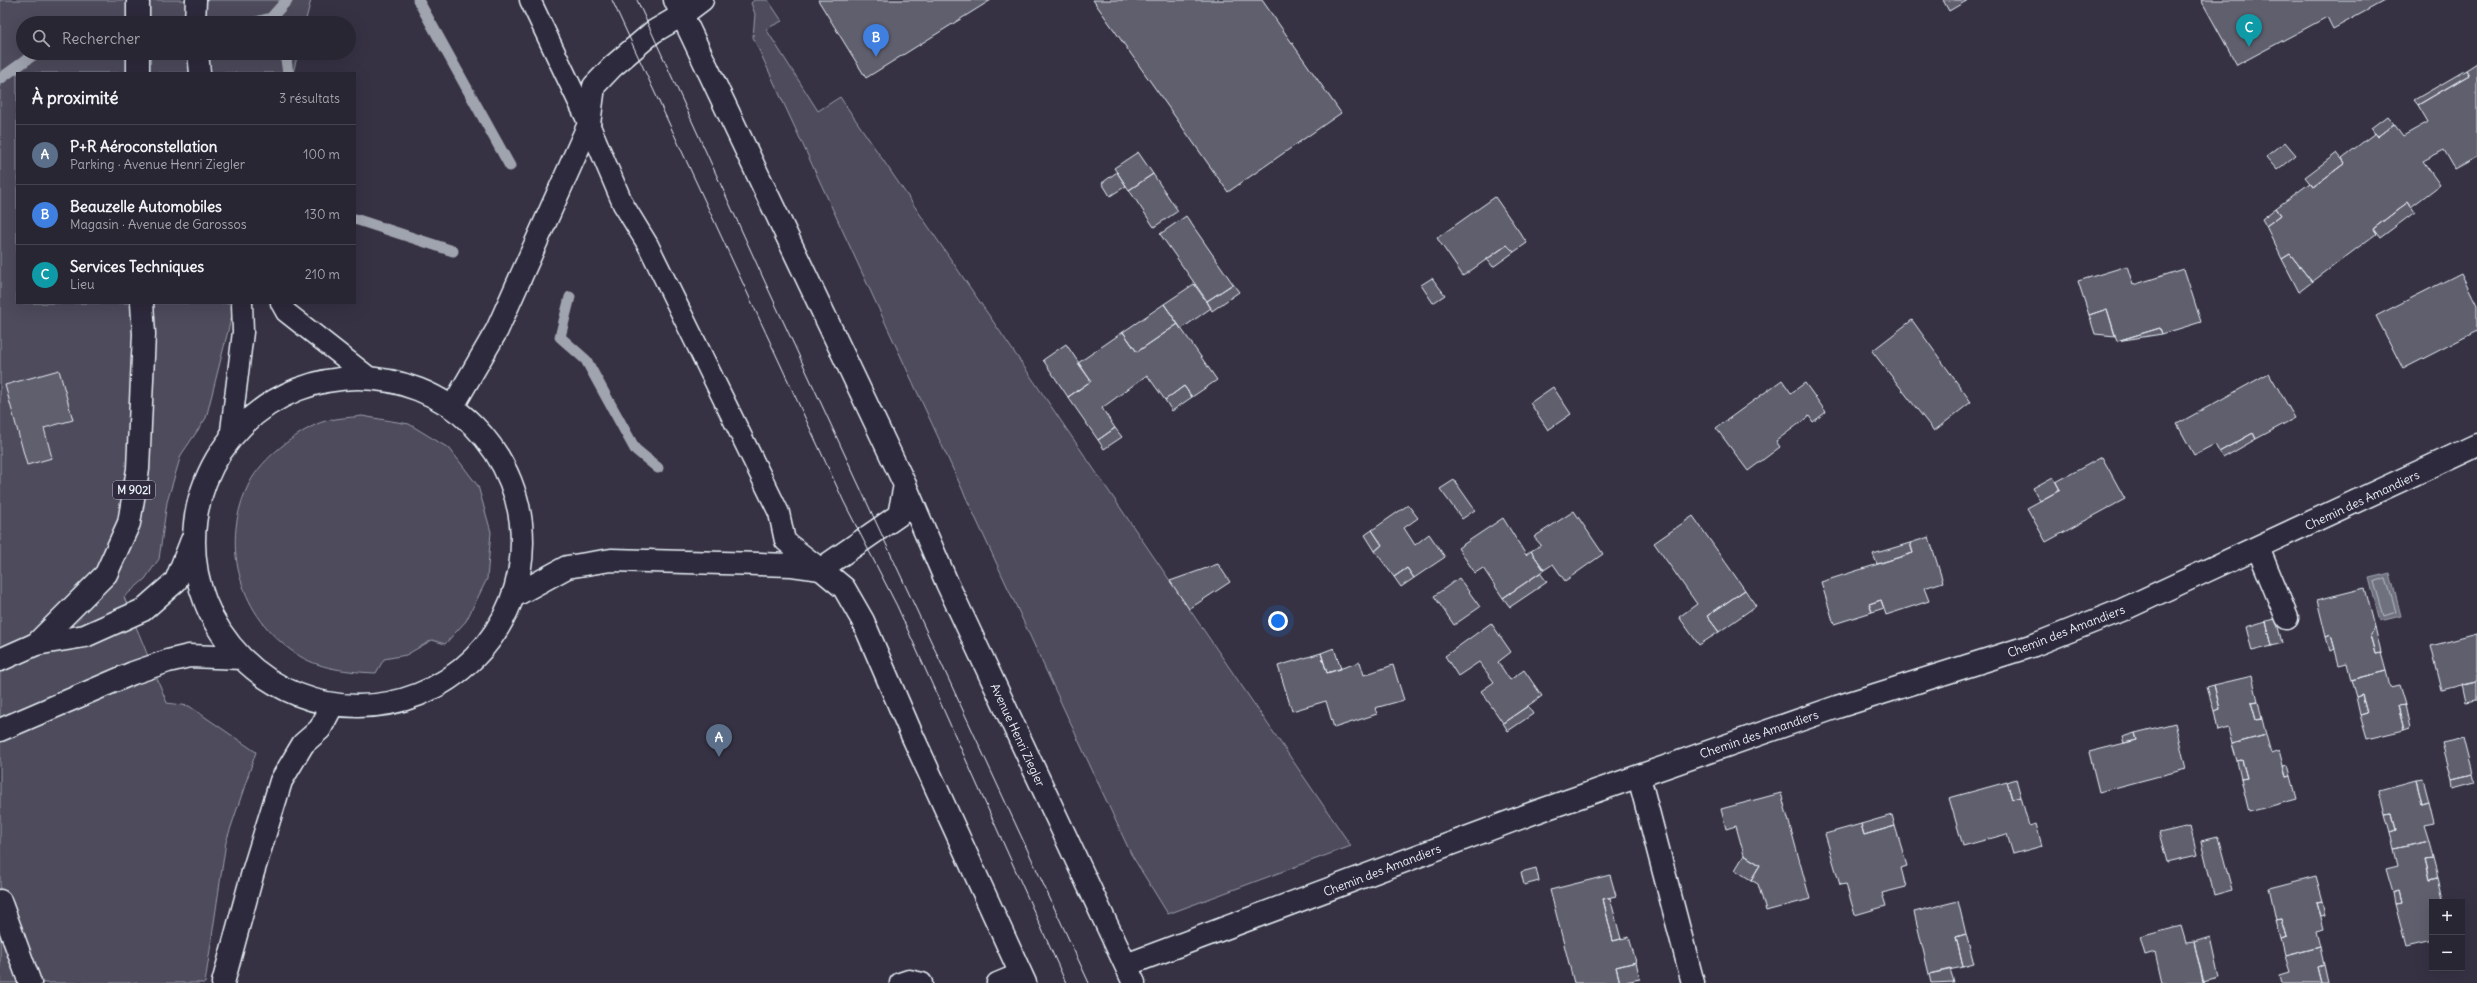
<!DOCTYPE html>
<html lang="fr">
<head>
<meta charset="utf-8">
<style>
	body { margin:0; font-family:Delius,sans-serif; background:#302e3b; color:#f1f3f6 }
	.controls { position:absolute; right:12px; bottom:12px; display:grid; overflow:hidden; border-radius:0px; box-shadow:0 4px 16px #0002 }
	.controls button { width:36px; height:36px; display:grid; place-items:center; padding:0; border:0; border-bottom:1px solid #44434e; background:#282633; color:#f1f3f6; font:20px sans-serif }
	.you { position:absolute; left:1278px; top:621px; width:14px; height:14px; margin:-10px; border:3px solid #fff; border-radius:50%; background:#1a73e8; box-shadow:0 0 0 6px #1a73e833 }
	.badge { display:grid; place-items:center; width:26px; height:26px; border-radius:50%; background:#bca0f2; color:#fff; font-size:13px; font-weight:700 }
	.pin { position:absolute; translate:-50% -33px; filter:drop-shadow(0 1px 2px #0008) }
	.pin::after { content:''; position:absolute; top:21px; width:14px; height:12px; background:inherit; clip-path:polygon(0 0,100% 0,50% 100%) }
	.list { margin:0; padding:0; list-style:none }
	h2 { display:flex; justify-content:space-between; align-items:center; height:52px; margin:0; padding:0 16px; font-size:17px }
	h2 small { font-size:13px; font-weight:400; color:#a5a5ac }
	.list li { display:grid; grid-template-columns:26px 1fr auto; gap:12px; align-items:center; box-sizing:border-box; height:60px; padding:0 16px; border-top:1px solid #44434e }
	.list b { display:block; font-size:15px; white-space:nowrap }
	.list p { margin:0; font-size:13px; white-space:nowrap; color:#a5a5ac }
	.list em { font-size:13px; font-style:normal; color:#a5a5ac }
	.icon { flex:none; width:22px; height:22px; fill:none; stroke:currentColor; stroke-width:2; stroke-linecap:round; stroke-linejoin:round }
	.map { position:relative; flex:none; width:2477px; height:983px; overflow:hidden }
	.search { position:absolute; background:#282633; box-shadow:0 4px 16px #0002; left:16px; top:16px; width:340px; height:44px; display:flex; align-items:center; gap:10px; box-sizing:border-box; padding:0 14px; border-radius:22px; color:#a5a5ac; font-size:15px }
	.panel { position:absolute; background:#282633; box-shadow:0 4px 16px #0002; left:16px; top:72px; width:340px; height:232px; border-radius:0px }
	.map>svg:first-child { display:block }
</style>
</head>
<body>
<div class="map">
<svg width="2477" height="983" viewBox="0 0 2477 983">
	<rect width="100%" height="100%" fill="#363244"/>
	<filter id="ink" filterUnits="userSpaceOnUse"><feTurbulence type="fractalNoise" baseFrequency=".025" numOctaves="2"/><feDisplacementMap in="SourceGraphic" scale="8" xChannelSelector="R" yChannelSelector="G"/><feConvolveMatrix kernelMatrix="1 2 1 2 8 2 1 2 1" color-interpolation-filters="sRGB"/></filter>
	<g filter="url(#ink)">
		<!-- green -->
		<path fill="#4d4b5c" stroke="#9a9eaa" d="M0 0H311L305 23H23V53H298L293 73H17V303H235L206 418 181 455 167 502 159 559 145 579 124 597 167 703 189 706 256 752 226 842 205 983H0Z
			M754 0H768L782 21 766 29 818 111 840 97 1351 846 1168 914 1131 854 753 37 755 14 751 3Z
			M362 416 409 424 450 449 478 486 491 532 487 579 466 621 445 644 432 640 406 655 384 659 376 673C350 672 317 669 295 653 241 617 220 547 247 488 258 462 290 437 315 425 328 418 348 418 362 416Z"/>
		<!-- water -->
		<path fill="#70717f" stroke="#a0a4af" d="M2390 573 2401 616 2380 621 2369 578Z"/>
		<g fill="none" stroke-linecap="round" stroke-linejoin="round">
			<!-- shore -->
			<path stroke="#b8bec8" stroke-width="1" d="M2386 578 2396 612 2384 616 2374 582Z"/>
			<!-- stream -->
			<path stroke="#a0a4af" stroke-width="11" d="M418 0 510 166
				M252 23 271 18 287 0
				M285 53 288 73
				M0 79 36 53
				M355 219 453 251
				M570 297 560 337 586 360 635 449 658 468"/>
		</g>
		<!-- building -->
		<path fill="#605e6e" stroke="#e8f1f8" d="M818 0H991L866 78Z
			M1093 0H1262L1341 113 1228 192Z
			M1943 0H1968L1949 11Z
			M2201 0H2386L2333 29 2327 17 2237 65Z
			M2477 63V157L2455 169 2444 150 2423 161 2440 185 2411 207 2408 202 2373 229 2376 234 2312 282 2290 254 2282 259 2266 226 2281 215 2276 208 2310 183 2313 187 2345 163 2342 158 2375 133 2377 137 2394 124 2403 136 2428 122 2418 105 2469 75 2466 70Z
			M2466 70 2469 75 2418 105 2414 100Z
			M2387 116 2394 124 2377 137 2371 128Z
			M2285 142 2296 155 2277 170 2266 157Z
			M1138 152 1153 174 1129 190 1114 168Z
			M2337 153 2345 163 2313 187 2305 177Z
			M1117 172 1126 186 1110 196 1102 183Z
			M1153 174 1178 211 1154 227 1129 190Z
			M1495 197 1527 243 1514 252 1507 245 1463 276 1437 238Z
			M2408 202 2415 212 2380 238 2373 229Z
			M2276 208 2281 215 2266 226 2262 219Z
			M1186 216 1233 284 1207 301 1160 234Z
			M1507 245 1514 252 1493 267 1487 259Z
			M2290 254 2312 282 2299 292 2282 259Z
			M2127 266 2133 285 2184 269 2201 322 2162 334 2160 328 2117 341 2107 309 2089 315 2078 281Z
			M2461 273 2477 305V331L2403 369 2376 316Z
			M1432 278 1445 295 1433 303 1421 285Z
			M1194 284 1211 308 1181 329 1164 304Z
			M1233 284 1239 292 1212 311 1207 301Z
			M1164 304 1178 324 1137 352 1123 332Z
			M2107 309 2115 336 2095 334 2089 315Z
			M1912 320 1971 402 1934 431 1872 351Z
			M1178 324 1217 380 1192 397 1184 386 1165 400 1147 375 1102 408 1115 428 1098 440 1068 397 1091 381 1078 363 1123 332 1137 352Z
			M2160 328 2162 334 2117 341Z
			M1066 344 1091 381 1068 397 1043 360Z
			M59 370 73 420 44 428 52 458 27 465 5 385Z
			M2269 373 2295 418 2256 439 2253 433 2219 452 2215 444 2194 455 2177 424Z
			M1782 380 1791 393 1805 383 1826 412 1813 422 1809 416 1776 441 1780 447 1748 471 1716 428Z
			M1184 386 1192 397 1172 411 1165 400Z
			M1553 387 1571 414 1548 430 1530 403Z
			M1115 428 1122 437 1104 449 1098 440Z
			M2253 433 2256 439 2223 458 2219 452Z
			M2102 457 2125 499 2046 542 2027 508 2060 490 2056 482Z
			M2053 477 2060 490 2040 501 2033 488Z
			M1454 480 1475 510 1462 519 1440 489Z
			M1408 505 1418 518 1404 528 1415 545 1429 534 1445 557 1414 578 1407 568 1394 577 1375 551 1382 545 1372 530Z
			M1574 511 1603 554 1565 581 1553 564 1544 570 1531 551 1541 545 1534 537Z
			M1693 516 1745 590 1707 616 1719 632 1699 645 1679 617 1697 604 1654 543Z
			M1503 518 1526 555 1531 551 1544 570 1503 598 1483 568 1475 573 1458 548Z
			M1372 530 1382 545 1375 551 1365 535Z
			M1929 537 1943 582 1924 588 1929 601 1886 615 1881 600 1869 604 1872 612 1834 624 1821 582 1913 553 1910 543Z
			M1910 543 1913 553 1877 564 1873 554Z
			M1218 564 1230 582 1189 609 1170 581Z
			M1407 568 1414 578 1401 587 1394 577Z
			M1540 573 1547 582 1510 607 1503 598Z
			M1459 578 1480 607 1454 625 1434 596Z
			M2365 588 2375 627 2370 634 2375 654 2381 653 2386 671 2351 680 2347 663 2339 665 2331 635 2326 637 2317 600Z
			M1745 590 1756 606 1719 632 1707 616Z
			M1881 600 1884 608 1872 612 1869 604Z
			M2276 619 2282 643 2272 646 2266 621Z
			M2266 621 2272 646 2252 651 2246 627Z
			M1491 623 1511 652 1498 662 1510 680 1524 670 1542 696 1503 723 1481 691 1494 682 1479 662 1458 676 1445 656Z
			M2375 627 2381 653 2375 654 2370 634Z
			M2477 634V681L2442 690 2431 646Z
			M2331 635 2335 649 2330 651 2326 637Z
			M1334 648 1341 669 1327 673 1321 653Z
			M1321 653 1327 673 1360 662 1364 675 1393 665 1404 700 1375 708 1377 714 1334 728 1326 701 1292 711 1278 666Z
			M2386 671 2390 687 2399 685 2405 705 2398 706 2404 730 2367 739 2360 715 2367 713 2362 695 2356 697 2351 680Z
			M2252 676 2258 701 2251 702 2256 720 2262 719 2266 735 2232 744 2228 728 2218 731 2214 711 2220 709 2214 685Z
			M2477 681V700L2466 702 2462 684Z
			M2214 685 2220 709 2214 711 2207 687Z
			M2362 695 2367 713 2360 715 2356 697Z
			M2258 701 2262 719 2256 720 2251 702Z
			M2405 705 2410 728 2404 730 2398 706Z
			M1528 706 1533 714 1508 731 1503 723Z
			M2175 723 2186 769 2099 792 2089 752 2137 740 2135 733Z
			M2135 733 2137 740 2124 743 2122 737Z
			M2266 735 2271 753 2279 750 2286 777 2291 776 2297 799 2249 812 2241 779 2247 778 2242 760 2237 761 2232 744Z
			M2464 738 2473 774 2452 779 2442 743Z
			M2242 760 2247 778 2241 779 2237 761Z
			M2288 765 2291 776 2286 777 2283 766Z
			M2473 774 2475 782 2453 788 2452 779Z
			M2016 779 2021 797 2012 799 2007 782Z
			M2423 779 2429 802 2422 804 2416 780Z
			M2416 780 2422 804 2429 802 2434 823 2424 825 2429 841 2394 849 2390 832 2396 830 2392 813 2385 814 2379 790Z
			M2007 782 2012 799 2021 797 2029 826 2036 824 2042 846 2013 854 2007 834 1963 846 1949 798Z
			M1781 793 1810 899 1766 911 1758 884 1751 880 1760 865 1744 855 1736 826 1726 829 1721 809Z
			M2392 813 2396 830 2390 832 2385 814Z
			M1892 815 1895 826 1864 835 1861 824Z
			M1861 824 1864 835 1895 826 1907 866 1901 868 1906 887 1882 893 1886 906 1855 915 1846 884 1840 885 1825 834Z
			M2190 826 2197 855 2167 862 2159 833Z
			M2218 837 2232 890 2214 895 2201 841Z
			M2429 841 2433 859 2425 860 2430 880 2438 878 2444 902H2432V940L2406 946 2395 904 2402 903 2399 891 2393 893 2386 869 2398 866 2394 849Z
			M1744 855 1760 865 1751 880 1735 870Z
			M2433 859 2438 878 2430 880 2425 860Z
			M1536 868 1539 881 1524 885 1521 872Z
			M1610 875 1616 896 1603 899 1613 941 1629 937 1636 962 1616 967 1620 983H1574L1550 890Z
			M2316 876 2323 901 2317 902 2324 929 2316 931 2320 947 2285 956 2281 939 2287 937 2282 919 2276 920 2269 888Z
			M2399 891 2402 903 2395 904 2393 893Z
			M1610 898 1621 939 1613 941 1603 899Z
			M1958 901 1966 934 1956 937 1963 967 1929 974 1914 912Z
			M2323 901 2326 915 2321 916 2317 902Z
			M2282 919 2287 937 2281 939 2276 920Z
			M2181 926 2186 943 2194 942 2204 983H2162L2155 952 2145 955 2140 937Z
			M1966 934 1974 964 1963 967 1956 937Z
			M2210 937 2219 978 2203 982 2194 942Z
			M2320 947 2324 965 2318 967 2322 983H2282L2280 975 2290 972 2285 956Z
			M1636 962 1640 979 1620 983 1616 967Z
			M2324 965 2328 983H2322L2318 967Z
			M1950 969 1954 982 1931 983 1929 974Z"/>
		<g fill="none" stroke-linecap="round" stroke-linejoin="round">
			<defs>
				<path id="service" d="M530 0 589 124 623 204 648 245 779 513 785 541 821 569
					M195 23 196 0
					M198 53 200 73
					M281 303 286 312 370 378
					M230 439 243 332 242 303
					M900 983 909 980 922 983
					M997 983 1021 973"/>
				<path id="minor" d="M682 15 702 0
					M905 485 947 583 1134 983
					M2258 548 2287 618
					M821 569 844 588 863 621 912 735 1025 983
					M1639 777 1693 983
					M1126 965 1533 813 1837 707 2034 645 2122 610 2477 445"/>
				<path id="tertiary" d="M453 406 497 330 589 124 594 86 612 67 653 32 682 15
					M514 596 567 567 611 560 792 565 821 569 899 515 905 485 675 0"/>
				<path id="secondary" d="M194 542a164 164 0 1 1 328 0a164 164 0 1 1-328 0Z
					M0 660 36 644 85 636 143 610 176 581 192 540
					M0 730 133 673 168 661 189 656 242 658"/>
				<path id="trunk" d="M138 0V23
					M138 53V73
					M36 644 106 574 129 523 138 469 144 334 142 303
					M0 901 30 983
					M223 983 253 872 281 781 303 744 320 729 331 708"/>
			</defs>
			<!-- service casing -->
			<use href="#service" stroke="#e8f1f8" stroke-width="23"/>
			<!-- minor casing -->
			<use href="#minor" stroke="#e8f1f8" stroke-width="25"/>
			<!-- tertiary casing -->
			<use href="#tertiary" stroke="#e8f1f8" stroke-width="25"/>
			<!-- secondary casing -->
			<use href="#secondary" stroke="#e8f1f8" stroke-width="25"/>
			<!-- trunk casing -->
			<use href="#trunk" stroke="#e8f1f8" stroke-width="25"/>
			<!-- service -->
			<use href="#service" stroke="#2f2a3d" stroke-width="20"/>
			<!-- minor -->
			<use href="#minor" stroke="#2f2a3d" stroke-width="22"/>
			<!-- tertiary -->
			<use href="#tertiary" stroke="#2f2a3d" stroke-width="22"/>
			<!-- secondary -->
			<use href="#secondary" stroke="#2f2a3d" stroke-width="22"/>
			<!-- trunk -->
			<use href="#trunk" stroke="#2f2a3d" stroke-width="22"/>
			<!-- tram -->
			<path stroke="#e8f1f8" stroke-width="1" d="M612 0 844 502 897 606 1066 983
				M637 0 765 282 1089 983"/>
		</g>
	</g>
	<g text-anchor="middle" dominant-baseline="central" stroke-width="3" stroke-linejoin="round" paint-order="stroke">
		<!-- shield labels -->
		<rect fill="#2f2a3d" stroke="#b0b5c0" stroke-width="1" x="113" y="481" width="42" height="18" rx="3"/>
		<g font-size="11" font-weight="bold" fill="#e8f1f8">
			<text x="134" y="490">M 902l</text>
		</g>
		<!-- street labels -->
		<g font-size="12" fill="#e8f1f8" stroke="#2f2a3d">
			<text transform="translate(2362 500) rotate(-25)">Chemin des Amandiers</text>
			<text transform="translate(2066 631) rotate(-21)">Chemin des Amandiers</text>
			<text transform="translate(1759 734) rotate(-19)">Chemin des Amandiers</text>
			<text transform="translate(1018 735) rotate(65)">Avenue Henri Ziegler</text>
			<text transform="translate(1382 870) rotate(-21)">Chemin des Amandiers</text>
		</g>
	</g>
</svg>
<div class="controls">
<button>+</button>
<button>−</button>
</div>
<div class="you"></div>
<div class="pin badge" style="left:719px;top:757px;background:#5c6f8a">A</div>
<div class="pin badge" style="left:876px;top:57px;background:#3f7fe0">B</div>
<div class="pin badge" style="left:2249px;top:47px;background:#0f9aa8">C</div>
<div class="search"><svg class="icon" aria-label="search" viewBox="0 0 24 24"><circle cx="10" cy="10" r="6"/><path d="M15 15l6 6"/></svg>Rechercher</div>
<section class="panel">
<h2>À proximité<small>3 résultats</small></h2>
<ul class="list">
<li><span class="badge" style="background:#5c6f8a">A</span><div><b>P+R Aéroconstellation</b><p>Parking · Avenue Henri Ziegler</p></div><em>100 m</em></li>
<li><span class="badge" style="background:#3f7fe0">B</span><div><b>Beauzelle Automobiles</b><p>Magasin · Avenue de Garossos</p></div><em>130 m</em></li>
<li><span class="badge" style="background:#0f9aa8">C</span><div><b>Services Techniques</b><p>Lieu</p></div><em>210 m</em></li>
</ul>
</section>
</div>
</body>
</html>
